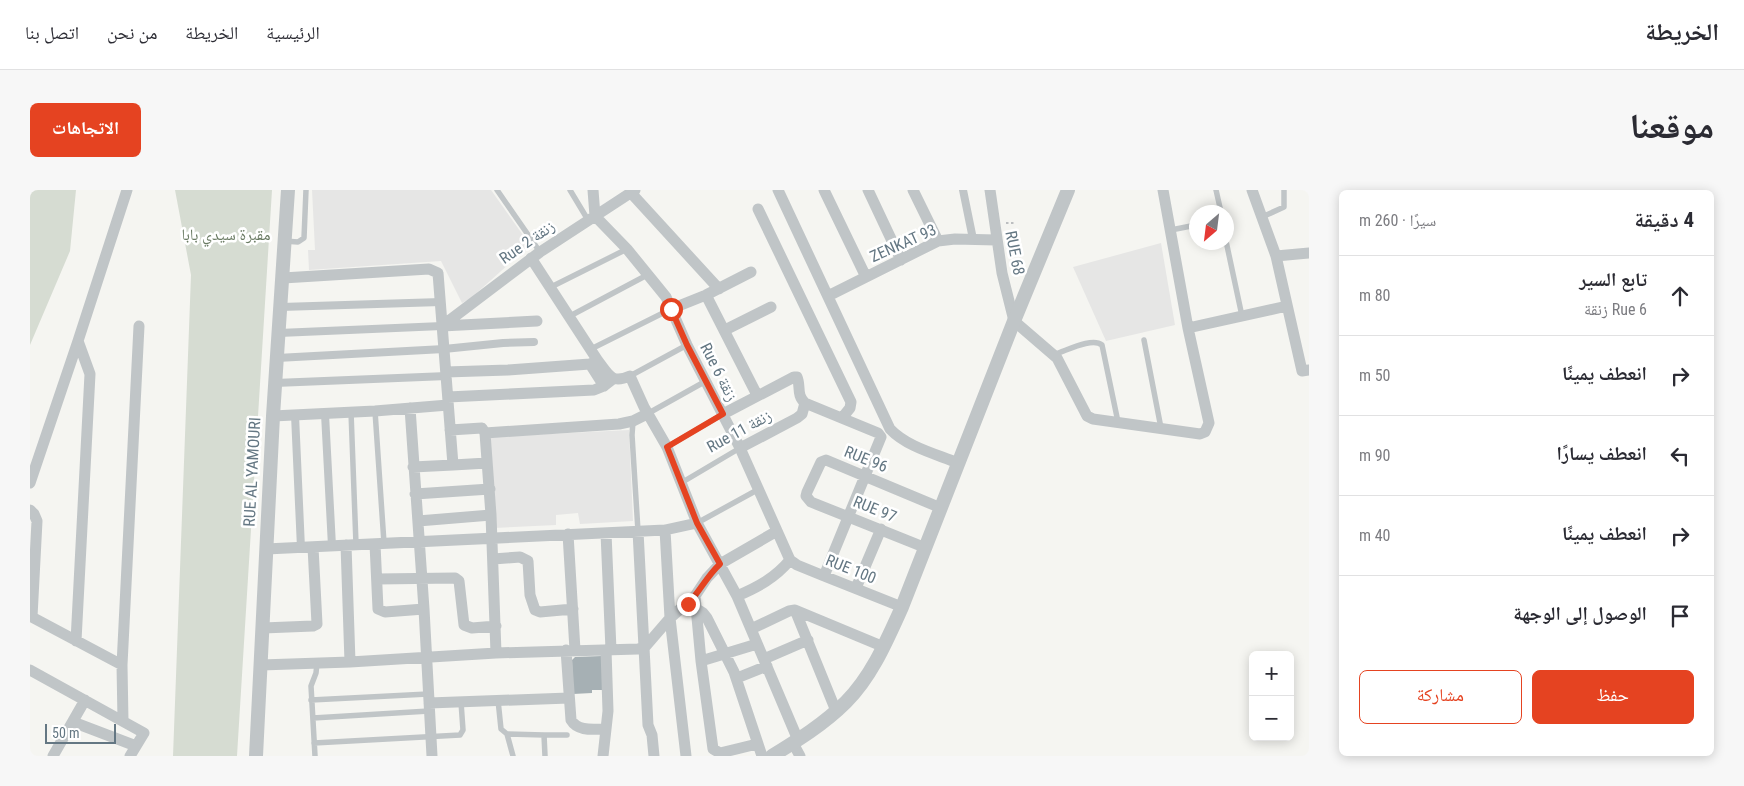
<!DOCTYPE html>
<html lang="ar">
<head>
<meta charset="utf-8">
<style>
	body { margin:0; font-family:"Roboto Condensed","Noto Naskh Arabic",sans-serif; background:#f7f7f7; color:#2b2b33; direction:rtl }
	.controls { position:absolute; right:15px; bottom:15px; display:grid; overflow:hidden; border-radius:8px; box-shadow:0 2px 12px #0003 }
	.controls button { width:45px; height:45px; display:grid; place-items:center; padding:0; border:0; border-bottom:1px solid #e1e1e2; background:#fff; color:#2b2b33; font:25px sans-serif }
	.compass { position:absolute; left:1159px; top:15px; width:45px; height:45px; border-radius:50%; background:#fff; box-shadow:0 2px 12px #0003; rotate:208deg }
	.scale { position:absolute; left:15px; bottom:12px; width:71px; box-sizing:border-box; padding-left:5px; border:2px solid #647783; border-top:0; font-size:14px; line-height:18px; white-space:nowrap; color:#647783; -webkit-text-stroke:4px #fff; paint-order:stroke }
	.stop { position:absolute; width:15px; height:15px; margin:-11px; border:4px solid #e54321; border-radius:50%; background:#fff }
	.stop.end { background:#e54321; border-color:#fff; box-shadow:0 1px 5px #0008 }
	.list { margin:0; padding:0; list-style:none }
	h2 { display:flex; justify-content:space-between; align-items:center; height:65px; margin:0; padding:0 20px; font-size:21px }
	h2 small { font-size:16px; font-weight:400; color:#7c7c81 }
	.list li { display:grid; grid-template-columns:32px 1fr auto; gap:15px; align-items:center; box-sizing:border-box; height:80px; padding:0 20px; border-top:1px solid #e1e1e2 }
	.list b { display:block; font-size:19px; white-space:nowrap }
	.list p { margin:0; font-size:16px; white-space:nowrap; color:#7c7c81 }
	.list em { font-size:16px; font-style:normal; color:#7c7c81 }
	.actions { display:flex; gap:10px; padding:15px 20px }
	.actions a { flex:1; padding:11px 0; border:1px solid #e54321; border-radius:8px; text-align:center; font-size:18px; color:#e54321 }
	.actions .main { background:#e54321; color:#fff }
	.icon { flex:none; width:28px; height:28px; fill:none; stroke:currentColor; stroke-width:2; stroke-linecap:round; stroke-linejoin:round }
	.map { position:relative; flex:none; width:1279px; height:566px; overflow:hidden; direction:ltr; border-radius:8px }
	header { display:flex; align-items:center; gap:30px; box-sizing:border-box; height:70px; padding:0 25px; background:#fff; border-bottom:1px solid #e1e1e2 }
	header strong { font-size:24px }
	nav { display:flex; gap:28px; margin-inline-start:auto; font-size:18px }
	.intro { display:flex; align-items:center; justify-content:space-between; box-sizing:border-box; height:120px; padding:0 30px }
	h1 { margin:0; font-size:35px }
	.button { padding:12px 22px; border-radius:8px; background:#e54321; color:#fff; font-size:18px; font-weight:700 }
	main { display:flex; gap:30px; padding:0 30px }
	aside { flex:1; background:#fff; border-radius:8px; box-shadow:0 2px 12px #0003 }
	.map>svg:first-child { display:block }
</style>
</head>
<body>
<header>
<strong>الخريطة</strong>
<nav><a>الرئيسية</a><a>الخريطة</a><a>من نحن</a><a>اتصل بنا</a></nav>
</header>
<div class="intro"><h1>موقعنا</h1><a class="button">الاتجاهات</a></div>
<main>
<aside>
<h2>4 دقيقة<small>سيرًا · 260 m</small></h2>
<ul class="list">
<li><svg class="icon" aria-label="ahead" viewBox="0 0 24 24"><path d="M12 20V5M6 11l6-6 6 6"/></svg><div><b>تابع السير</b><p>Rue 6 زنقة</p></div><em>80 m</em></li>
<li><svg class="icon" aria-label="right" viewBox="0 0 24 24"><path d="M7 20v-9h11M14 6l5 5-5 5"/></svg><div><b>انعطف يمينًا</b></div><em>50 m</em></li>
<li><svg class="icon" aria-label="left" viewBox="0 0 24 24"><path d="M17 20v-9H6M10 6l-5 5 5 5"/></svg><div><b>انعطف يسارًا</b></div><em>90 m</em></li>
<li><svg class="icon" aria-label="right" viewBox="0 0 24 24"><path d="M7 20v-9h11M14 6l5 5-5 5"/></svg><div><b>انعطف يمينًا</b></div><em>40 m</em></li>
<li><svg class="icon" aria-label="arrive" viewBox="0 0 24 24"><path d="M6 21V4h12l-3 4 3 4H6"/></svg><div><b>الوصول إلى الوجهة</b></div></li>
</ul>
<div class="actions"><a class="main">حفظ</a><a>مشاركة</a></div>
</aside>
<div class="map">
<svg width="1279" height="566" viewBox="0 0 1279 566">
	<rect width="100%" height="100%" fill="#f5f5f1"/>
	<!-- built -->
	<path fill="#e6e6e5" d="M282 0H461L500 55 441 108 432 113 411 71 279 80 278 60H285Z
		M1131 53 1145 135 1076 151 1043 77Z
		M599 240 603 331 550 334 548 323 526 325V335L464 338 458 247Z"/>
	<!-- green -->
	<path fill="#d6dcd2" d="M0 0H46L40 61 0 155Z
		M145 0H242L207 566H143L161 85Z"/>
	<!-- building -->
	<path fill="#a6b0b4" d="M572 466 573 500H562V503L543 504 542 470 545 467Z"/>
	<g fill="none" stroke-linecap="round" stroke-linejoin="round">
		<!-- path -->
		<path stroke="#bcbec0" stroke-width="2" stroke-dasharray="2.5 2.5" stroke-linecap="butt" d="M976 33H985"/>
		<!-- service -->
		<path stroke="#c0c5c7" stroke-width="5.5" d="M467 0 510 62
			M540 0 558 30
			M1186 0 1191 22
			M1232 27 1254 17V0
			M1141 40 1166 35
			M254 51 268 52 274 48 276 0
			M1196 51 1212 126
			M521 97 597 59
			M540 126 619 84
			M1114 150 1131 238
			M561 159 641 119
			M1025 164C1036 161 1062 147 1072 155L1088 232
			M600 186 657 155
			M345 221 354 353
			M321 222 326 354
			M617 224 676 191
			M603 231 602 245 608 341
			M637 257 693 224
			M651 293 710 258
			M667 333 729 299
			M281 510 398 504
			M468 510 471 539 477 544 514 545 515 566
			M283 528 399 521
			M477 544 483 566
			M514 545H537
			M284 553 430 545 433 540 431 512
			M285 566 281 496 286 483 287 473"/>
		<!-- pedestrian -->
		<path stroke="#c0c5c7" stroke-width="8" d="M933 0 943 49
			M251 117 411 112
			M249 143 412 136
			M247 168 414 159 473 153 504 152
			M245 193 417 186
			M295 224 302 356
			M265 225 271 358"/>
		<!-- minor -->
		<path stroke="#c0c5c7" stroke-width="11" d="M563 0 565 26
			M748 0 860 239C877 257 906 264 928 273
			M794 0 836 87
			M838 0 871 70
			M883 0 908 51
			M960 0 972 83 984 131 1027 168 1057 226 1063 229 1170 244 1175 242 1179 233 1158 138 1133 0
			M1222 0 1246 66 1272 181 1279 180
			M602 4 689 99
			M728 19 821 212 820 218 812 228
			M565 26 597 59 636 107 657 155 710 258 760 370
			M1246 66 1279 63
			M501 68 568 171C579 185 581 194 600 186L614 217 637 257 667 333 707 406 768 550
			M253 88 399 79 408 83 423 275 383 277
			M676 105 727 205
			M798 106 908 51 925 49 966 50
			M641 119 676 105 721 82
			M412 136 510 62 605 0
			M412 136 507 131
			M1158 138 1257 116
			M695 140 741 117
			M560 174 574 196
			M416 182 478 180 560 174 568 171
			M418 207 564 200 574 196 583 189
			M380 218 394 419 402 566
			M693 224 764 187H767C771 196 766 205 775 213L848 243 851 247 794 386
			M243 226 345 221 418 215
			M420 240 452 238 455 243 461 325 466 463
			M455 243 589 234 603 231 617 224
			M710 258 767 228 772 224 775 213
			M423 275 457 273
			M0 293 48 151 97 0
			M385 304 460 299
			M0 320 4 324 7 331 2 427
			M388 331 461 325
			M635 340 640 428 656 566
			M608 341 618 535 622 545 624 566
			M576 343 581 460
			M538 344 545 460
			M345 354 348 419 355 422 394 419
			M316 355 320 472
			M896 358 781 312 776 306 777 302 791 272 796 270 911 318
			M236 359 635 340 667 333
			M463 369 490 367 498 371 500 405 505 420 510 422 543 419
			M760 370 767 375 794 386 872 417
			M347 389 425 388 429 391 434 435 442 438 466 436
			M826 398 851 339
			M665 406 671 471 683 559 690 563 727 554
			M707 406C728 397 745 388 760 370
			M665 418 673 423 677 428 704 482 732 566
			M765 420 806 521
			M0 426 92 475
			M233 438 283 436 287 434 283 357
			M721 439 759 421 765 420 854 457
			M46 451 60 184 48 151
			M536 460 541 530C548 542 564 539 576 539
			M734 469 778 450
			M671 471 727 454
			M231 475 320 472 466 463 608 459 615 457 640 428 665 406 677 388 690 374 747 341
			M0 480 114 543 100 566
			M707 488 737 476
			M399 513 539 508
			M93 531 92 475 109 136
			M43 532 106 556
			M763 553 770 566
			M23 566 55 510
			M573 566 578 521 576 460"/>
		<!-- tertiary -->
		<path stroke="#c0c5c7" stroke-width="14" d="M226 566 243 226 258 0
			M742 566C768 550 794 534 816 512 842 486 857 450 872 417L984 131 1038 0"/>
	</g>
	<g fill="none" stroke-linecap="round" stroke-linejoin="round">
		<!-- route -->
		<path stroke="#e54321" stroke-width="6" d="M641 119 657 155 693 224 637 257 667 333 690 374C677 386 670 401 658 414"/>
	</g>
	<g text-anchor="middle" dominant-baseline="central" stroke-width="5" stroke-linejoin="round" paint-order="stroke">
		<!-- park labels -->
		<g font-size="16" fill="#697a62" stroke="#fff">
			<text x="196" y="44">مقبرة سيدي بابا</text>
		</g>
		<!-- street labels -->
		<g font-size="16" fill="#647783" stroke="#fff">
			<text transform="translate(497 52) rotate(-35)">Rue 2 زنقة</text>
			<text transform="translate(873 53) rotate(-24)">ZENKAT 93</text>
			<text transform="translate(985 63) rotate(79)">RUE 68</text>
			<text transform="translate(689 182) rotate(63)">Rue 6 زنقة</text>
			<text transform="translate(709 241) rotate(-29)">Rue 11 زنقة</text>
			<text transform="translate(836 269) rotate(22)">RUE 96</text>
			<text transform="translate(222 282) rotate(-87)">RUE AL YAMOURI</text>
			<text transform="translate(845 319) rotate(22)">RUE 97</text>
			<text transform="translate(821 379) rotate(22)">RUE 100</text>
		</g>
	</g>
</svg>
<div class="controls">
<button>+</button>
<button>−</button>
</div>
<svg class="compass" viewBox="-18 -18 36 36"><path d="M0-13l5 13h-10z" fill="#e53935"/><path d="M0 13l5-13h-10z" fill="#7c7c81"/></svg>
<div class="scale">50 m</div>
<div class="stop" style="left:641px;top:119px"></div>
<div class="stop end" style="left:658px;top:414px"></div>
</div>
</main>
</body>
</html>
